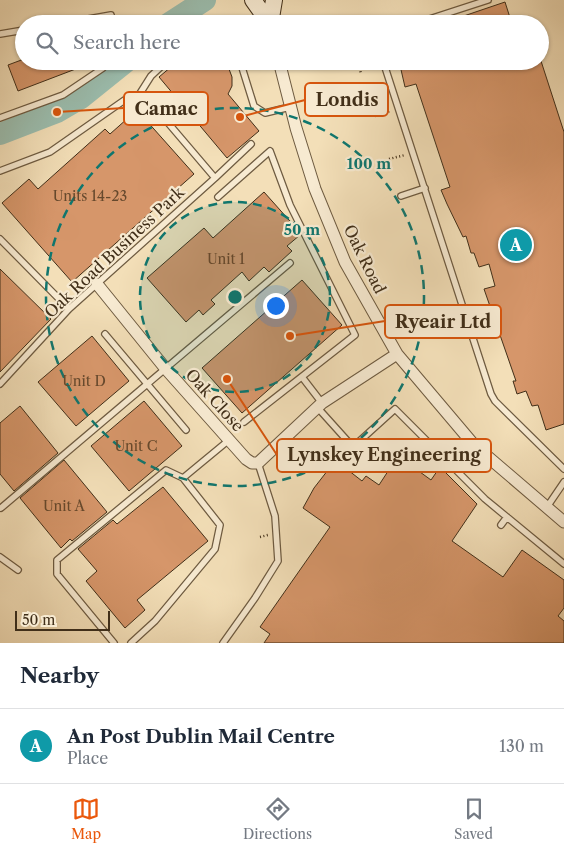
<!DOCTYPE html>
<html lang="en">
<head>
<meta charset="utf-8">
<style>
	body { margin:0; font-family:"Libre Caslon Text",serif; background:#f2f2f3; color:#1f2937 }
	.scale { position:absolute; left:15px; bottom:12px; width:95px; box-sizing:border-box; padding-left:5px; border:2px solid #412f19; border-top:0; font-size:14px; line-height:18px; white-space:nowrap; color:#412f19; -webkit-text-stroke:4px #f7ead1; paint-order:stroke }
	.you { position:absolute; left:275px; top:305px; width:18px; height:18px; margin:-12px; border:4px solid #fff; border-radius:50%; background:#1a73e8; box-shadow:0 0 0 8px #1a73e833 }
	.badge { display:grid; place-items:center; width:32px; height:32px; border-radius:50%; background:#ea580c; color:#fff; font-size:16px; font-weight:700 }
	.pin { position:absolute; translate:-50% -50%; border:2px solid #fff; box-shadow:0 1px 5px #0006 }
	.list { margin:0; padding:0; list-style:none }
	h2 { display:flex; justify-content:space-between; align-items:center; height:65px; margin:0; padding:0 20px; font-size:21px }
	h2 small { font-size:16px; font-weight:400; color:#747a83 }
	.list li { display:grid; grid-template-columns:32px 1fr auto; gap:15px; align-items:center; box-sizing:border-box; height:75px; padding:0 20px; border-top:1px solid #e0e1e3 }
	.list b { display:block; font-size:19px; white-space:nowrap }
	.list p { margin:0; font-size:16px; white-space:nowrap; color:#747a83 }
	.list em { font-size:16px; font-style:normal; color:#747a83 }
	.icon { flex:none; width:28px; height:28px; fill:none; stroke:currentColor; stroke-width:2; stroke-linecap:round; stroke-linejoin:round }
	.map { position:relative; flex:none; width:564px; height:643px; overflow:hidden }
	.search { position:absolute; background:#fff; box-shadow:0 1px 4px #0004; left:15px; right:15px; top:15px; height:55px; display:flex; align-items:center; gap:12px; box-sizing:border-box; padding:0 18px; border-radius:28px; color:#747a83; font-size:19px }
	.sheet { height:140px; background:#fff }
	nav { display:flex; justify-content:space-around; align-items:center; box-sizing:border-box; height:70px; border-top:1px solid #e0e1e3; background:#fff; font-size:14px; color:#747a83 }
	nav a { display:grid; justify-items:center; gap:2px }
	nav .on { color:#ea580c }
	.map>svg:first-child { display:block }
</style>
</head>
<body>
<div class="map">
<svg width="564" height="643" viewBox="0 0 564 643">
	<rect width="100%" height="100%" fill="#f3dfb8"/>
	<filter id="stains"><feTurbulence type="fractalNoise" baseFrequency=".004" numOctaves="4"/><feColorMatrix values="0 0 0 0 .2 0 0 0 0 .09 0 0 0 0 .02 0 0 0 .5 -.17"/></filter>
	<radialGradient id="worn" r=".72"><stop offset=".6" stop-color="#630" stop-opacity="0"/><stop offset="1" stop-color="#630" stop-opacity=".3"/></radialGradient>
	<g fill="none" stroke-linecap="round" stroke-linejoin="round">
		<!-- river -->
		<path stroke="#9bbdae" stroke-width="22" d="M168 24 205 0
			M0 134 57 112 81 98 127 61"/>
	</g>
	<!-- building -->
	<path fill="#d6966a" stroke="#412f19" d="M505 2 512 24H446V22Z
		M24 59V61L94 62 18 91 8 65Z
		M178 61H223L229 69 232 77V86L228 94 259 131 227 158 159 77Z
		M399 61H541L564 132V424L546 430 538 405 532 406 526 391 517 394 513 381H516L484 289 495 286 489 264 479 267 474 253H471L466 236 463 237 447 204 441 190 450 187 416 84 405 87Z
		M137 110 194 174 72 282 2 203 29 179 38 189 105 129 110 134Z
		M264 192 297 229 300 235 287 246 292 251 269 272 264 267 249 281 242 272 211 300 215 304 203 315 199 310 186 322 147 278 204 228 213 238Z
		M0 269 51 319 0 372Z
		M302 280 342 325 242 413 202 368Z
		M92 336 129 381 76 426 38 382Z
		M144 401 182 446 129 491 91 446Z
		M20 406 58 453 14 491 0 474V423Z
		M398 456 431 480 440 467 477 504 452 541 503 577 522 550 564 580V608L558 616 564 621V643H264L270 634 260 627 330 527 303 508 314 488 328 470 339 463 362 481 366 476 379 485Z
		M64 460 107 512 72 541 70 539 61 548 20 498Z
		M163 487 208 541 137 600 145 610 125 628 86 581 97 571 78 549 113 520 117 524Z"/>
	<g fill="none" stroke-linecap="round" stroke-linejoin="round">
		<defs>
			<path id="service" d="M60 24 111 15 113 24
				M414 24 488 0
				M0 34 24 30
				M240 61 254 106 265 113 290 107
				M383 61 491 394 495 401 564 469
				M280 67 299 61
				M139 95 151 76 167 61
				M0 118 63 95 103 68
				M0 171 50 152 126 99 139 95 146 97 215 178
				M401 196 425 188
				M218 197 270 151 290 205 355 335 244 422
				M0 239 69 309
				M105 334 186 430
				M302 377 322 403
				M0 384 69 309 215 178 251 144
				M317 407 353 447 395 409 485 499 564 564
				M183 478 229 440
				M547 507 564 482
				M1 508 290 263
				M501 525 507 517
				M0 557 18 570
				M114 643 57 574V560L166 470 183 478 220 525 215 549 155 621 131 643
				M223 643 255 598 278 561 275 516 258 463"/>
			<path id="minor" d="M279 61 296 128 315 189 345 262 397 354 474 445 564 522
				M97 284 165 368 246 459 252 463H258L322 403 397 354"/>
			<path id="secondary" d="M253 0 270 24
				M270 24 274 0"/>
		</defs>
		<!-- service casing -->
		<use href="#service" stroke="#6e5b41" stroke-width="8"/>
		<!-- minor casing -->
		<use href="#minor" stroke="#6e5b41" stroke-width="13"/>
		<!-- secondary casing -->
		<use href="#secondary" stroke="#412f19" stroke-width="18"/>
		<!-- path -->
		<path stroke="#412f19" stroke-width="2.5" stroke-dasharray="1 2.5" stroke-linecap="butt" d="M358 61 361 74
			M375 116 390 111
			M389 159 405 155
			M260 537 268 535"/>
		<!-- service -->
		<use href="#service" stroke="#f7ead1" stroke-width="5.5"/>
		<!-- minor -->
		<use href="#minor" stroke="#f7ead1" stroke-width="11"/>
		<!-- secondary -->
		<use href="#secondary" stroke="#f7ead1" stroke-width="16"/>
	</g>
	<!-- distance rings -->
	<circle cx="235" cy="297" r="95" fill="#0f766e" fill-opacity=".12"/>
	<g fill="none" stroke="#0f766e" stroke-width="2.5" stroke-dasharray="9 6">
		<circle cx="235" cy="297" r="95"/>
		<circle cx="235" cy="297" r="189"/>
	</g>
	<g text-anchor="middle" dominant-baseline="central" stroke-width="4.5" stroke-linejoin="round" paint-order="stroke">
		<!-- number labels -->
		<g font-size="14" fill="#66492d">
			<text x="90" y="196">Units 14-23</text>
			<text x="226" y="259">Unit 1</text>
			<text x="84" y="381">Unit D</text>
			<text x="136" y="446">Unit C</text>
			<text x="64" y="506">Unit A</text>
		</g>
		<!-- street labels -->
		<g font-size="16" fill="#412f19" stroke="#f7ead1">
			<text transform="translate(114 252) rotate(-43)">Oak Road Business Park</text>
			<text transform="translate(365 259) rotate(64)">Oak Road</text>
			<text transform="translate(215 400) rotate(48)">Oak Close</text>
		</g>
	</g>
	<circle cx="235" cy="297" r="8" fill="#0f766e" stroke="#f7ead1" stroke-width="2.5"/>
	<g font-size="15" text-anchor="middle" font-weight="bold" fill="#0f766e" stroke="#f7ead1" stroke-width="4.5" stroke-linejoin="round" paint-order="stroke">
		<text x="369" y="169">100 m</text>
		<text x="302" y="235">50 m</text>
	</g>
	<!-- callouts -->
	<path fill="none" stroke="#d7550d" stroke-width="2" d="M240 117L305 100M57 112L124 108M290 336L385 321M227 379L277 455"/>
	<g fill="#d7550d" stroke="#f7ead1" stroke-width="2">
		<circle cx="240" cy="117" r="5"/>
		<circle cx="57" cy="112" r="5"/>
		<circle cx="290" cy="336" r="5"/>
		<circle cx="227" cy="379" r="5"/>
	</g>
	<g fill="#f7ead1" stroke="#d7550d" stroke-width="2">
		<rect x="305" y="83" width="83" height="33" rx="5"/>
		<rect x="124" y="92" width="84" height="33" rx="5"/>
		<rect x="385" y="305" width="116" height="33" rx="5"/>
		<rect x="277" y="439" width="214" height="33" rx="5"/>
	</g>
	<g font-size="18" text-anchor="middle" font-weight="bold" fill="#412f19">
		<text x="347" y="106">Londis</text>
		<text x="166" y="115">Camac</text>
		<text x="443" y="328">Ryeair Ltd</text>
		<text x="384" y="461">Lynskey Engineering</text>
	</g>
	<rect width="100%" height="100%" filter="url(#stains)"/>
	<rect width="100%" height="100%" fill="url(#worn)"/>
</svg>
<div class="scale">50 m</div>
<div class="you"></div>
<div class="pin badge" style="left:516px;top:245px;background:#0f9aa8">A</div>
<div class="search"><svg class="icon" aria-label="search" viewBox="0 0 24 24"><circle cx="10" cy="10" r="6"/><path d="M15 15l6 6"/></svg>Search here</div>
</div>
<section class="sheet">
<h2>Nearby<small></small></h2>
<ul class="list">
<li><span class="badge" style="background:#0f9aa8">A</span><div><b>An Post Dublin Mail Centre</b><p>Place</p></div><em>130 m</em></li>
</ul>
</section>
<nav>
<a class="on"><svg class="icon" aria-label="map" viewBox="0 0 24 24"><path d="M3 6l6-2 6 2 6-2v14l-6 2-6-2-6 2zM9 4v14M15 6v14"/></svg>Map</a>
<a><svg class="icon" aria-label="directions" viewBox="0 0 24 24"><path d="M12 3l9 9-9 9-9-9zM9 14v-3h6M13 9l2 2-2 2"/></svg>Directions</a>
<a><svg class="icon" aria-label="saved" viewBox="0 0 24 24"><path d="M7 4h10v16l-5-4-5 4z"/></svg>Saved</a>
</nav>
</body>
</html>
